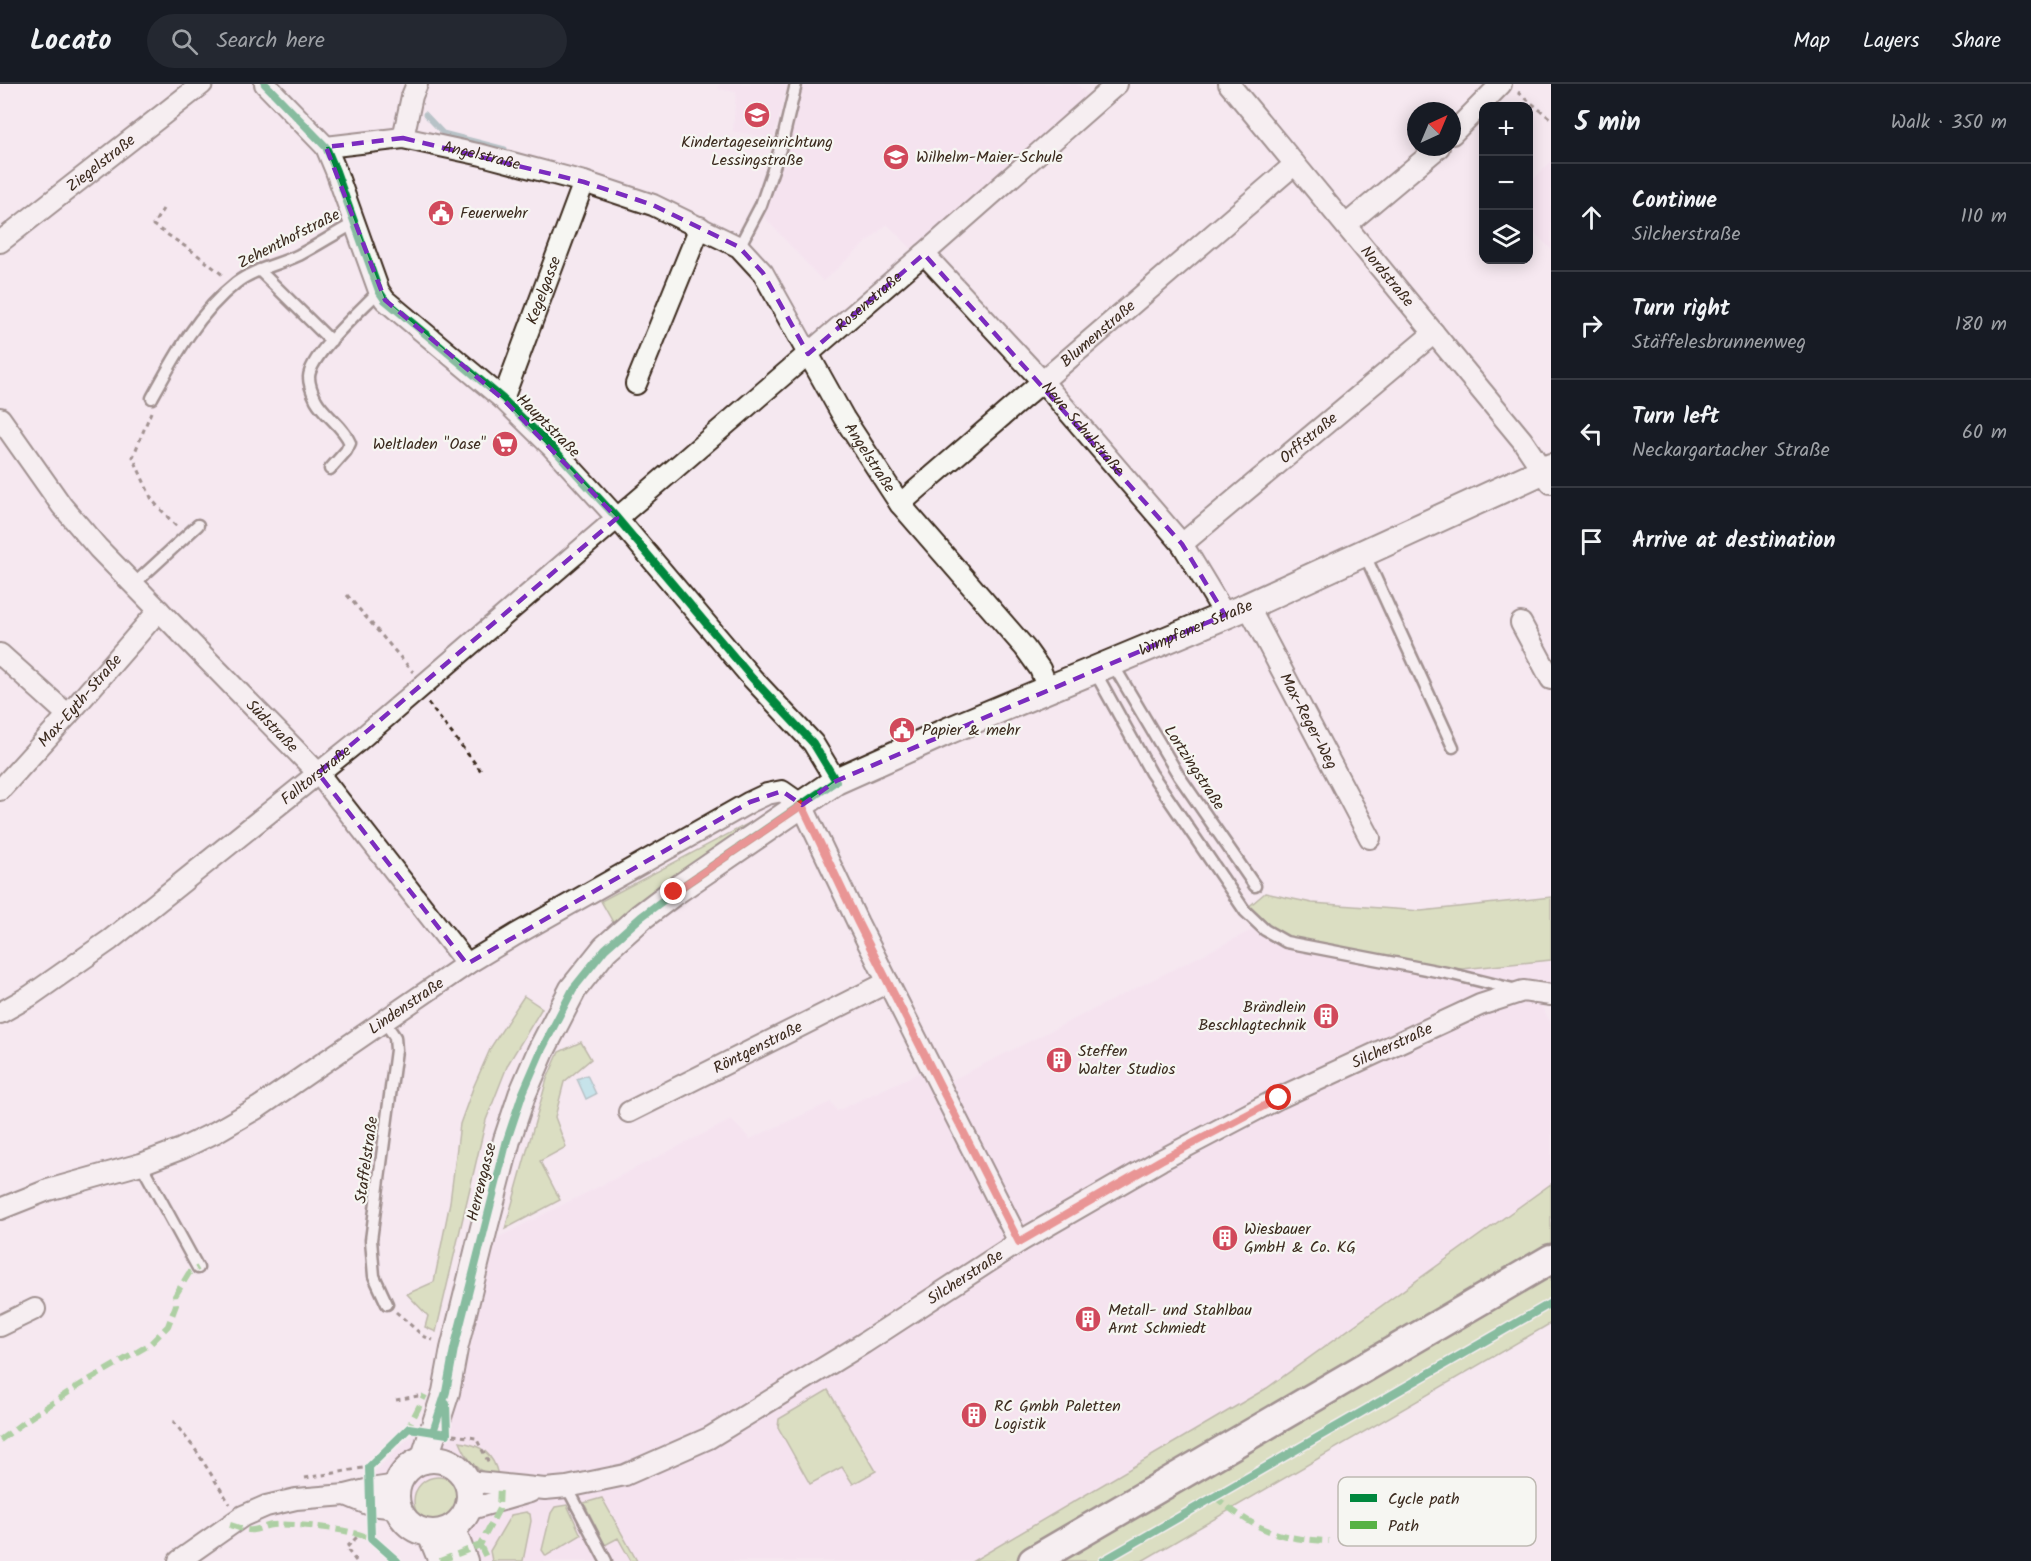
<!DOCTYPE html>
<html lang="en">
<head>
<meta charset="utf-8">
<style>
	body { margin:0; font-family:Kalam,sans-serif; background:#242831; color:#f1f3f6 }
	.controls { position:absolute; right:18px; top:18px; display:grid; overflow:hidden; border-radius:12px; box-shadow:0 3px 15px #0003 }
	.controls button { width:54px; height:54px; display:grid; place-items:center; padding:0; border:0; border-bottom:2px solid #363941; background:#171b24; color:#f1f3f6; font:30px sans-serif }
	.compass { position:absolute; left:1407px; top:18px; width:54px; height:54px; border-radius:50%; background:#171b24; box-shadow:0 3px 15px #0003; rotate:44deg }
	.stop { position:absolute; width:18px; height:18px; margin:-14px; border:4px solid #d93025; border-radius:50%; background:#fff }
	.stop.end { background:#d93025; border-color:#fff; box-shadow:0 2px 6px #0008 }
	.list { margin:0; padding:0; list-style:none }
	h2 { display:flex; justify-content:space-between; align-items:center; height:78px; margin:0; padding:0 24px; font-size:26px }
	h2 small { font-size:20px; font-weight:400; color:#9ea1a6 }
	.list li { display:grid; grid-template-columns:39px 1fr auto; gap:18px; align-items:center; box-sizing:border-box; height:108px; padding:0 24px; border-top:2px solid #363941 }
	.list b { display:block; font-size:22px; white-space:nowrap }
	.list p { margin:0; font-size:20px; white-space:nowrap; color:#9ea1a6 }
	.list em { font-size:20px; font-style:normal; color:#9ea1a6 }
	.icon { flex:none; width:33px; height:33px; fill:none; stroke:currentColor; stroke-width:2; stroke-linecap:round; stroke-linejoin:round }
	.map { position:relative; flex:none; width:1551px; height:1477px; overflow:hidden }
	header { display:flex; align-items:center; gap:36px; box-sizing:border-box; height:84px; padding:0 30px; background:#171b24; border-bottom:2px solid #363941 }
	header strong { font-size:28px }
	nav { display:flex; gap:33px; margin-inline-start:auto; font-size:21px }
	.search { width:420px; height:54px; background:#242831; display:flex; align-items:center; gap:15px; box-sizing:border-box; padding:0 21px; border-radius:33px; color:#9ea1a6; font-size:22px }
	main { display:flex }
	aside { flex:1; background:#171b24 }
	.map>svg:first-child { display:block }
</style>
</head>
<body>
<header>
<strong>Locato</strong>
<div class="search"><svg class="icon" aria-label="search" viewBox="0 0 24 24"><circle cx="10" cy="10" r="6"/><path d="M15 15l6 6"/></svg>Search here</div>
<nav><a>Map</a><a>Layers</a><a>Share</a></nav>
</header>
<main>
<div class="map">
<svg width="1551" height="1477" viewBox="0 0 1551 1477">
	<rect width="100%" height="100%" fill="#f5e8f0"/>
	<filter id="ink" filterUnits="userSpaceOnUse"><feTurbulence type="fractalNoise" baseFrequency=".0167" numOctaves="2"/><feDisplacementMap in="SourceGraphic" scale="12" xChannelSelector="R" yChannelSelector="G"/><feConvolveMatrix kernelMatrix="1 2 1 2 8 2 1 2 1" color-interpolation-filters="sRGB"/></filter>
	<g filter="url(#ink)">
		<!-- built -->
		<path fill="#f4deee" d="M719 0H788L773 55 733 47 736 8 718 5Z
			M791 0H1077L1090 14 914 167 887 140 823 197 756 124Z
			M1551 78V165L1529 143 1528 101Z
			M1264 840 1527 877 1549 878 1551 876V917L1542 924 1551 939V1100L1267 1304 973 1477H477L475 1473 359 1403 413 1351 459 1312 495 1155 731 1036 750 1055 831 1018 837 1027 940 979 950 997Z"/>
		<!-- green -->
		<path fill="#bad38a" stroke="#7a7e54" stroke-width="1.5" d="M772 727 614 840 601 817Z
			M1265 809 1312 819 1421 827 1551 813V876L1452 886 1287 855 1268 844 1246 825Z
			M524 912 542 924 508 980 486 1036 436 1248 425 1243 428 1232 407 1210 434 1198 450 1118 460 1040 473 1004 491 963Z
			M581 958 591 975 564 998 555 1033 566 1063 540 1077 560 1116 505 1145 547 995 559 968Z
			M1551 1100V1239L1142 1477H973L1267 1304Z
			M828 1306 876 1387 853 1400 842 1383 810 1400 778 1343 779 1335Z
			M460 1358C481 1361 493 1369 498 1391 477 1391 467 1375 460 1358Z
			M414 1417a24 24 0 1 1 48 0a24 24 0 1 1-48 0Z
			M602 1414 637 1477H631L618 1454 605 1461 584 1419Z
			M567 1421 581 1451 546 1472 542 1466 551 1429 555 1423Z
			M526 1428 530 1430 531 1437 523 1477H492L490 1467 511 1431Z"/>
		<!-- water -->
		<path fill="#8cdde3" stroke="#6c9594" stroke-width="1.5" d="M587 991 596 1010 586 1015 577 995Z"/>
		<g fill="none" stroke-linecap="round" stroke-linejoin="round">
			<!-- stream -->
			<path stroke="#6c9594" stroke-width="5" d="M425 30 443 49 505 65"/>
			<defs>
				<path id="service" d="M739 163 761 121 782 59 796 0
					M259 186 331 257
					M152 314C175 272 198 229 236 199 254 185 278 181 299 171 318 161 336 149 355 139
					M330 385 346 367 350 359C343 342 325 332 316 316 313 310 309 299 309 293 310 271 362 225 379 207
					M1364 469 1453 663
					M133 501 198 441
					M1112 579 1179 692 1255 802
					M1094 586 1151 689 1245 827 1265 846 1286 858 1452 890 1517 906
					M384 937 395 953 396 966 371 1156 374 1192 387 1220
					M141 1080 198 1184
					M567 1403 606 1477"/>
				<g id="minor">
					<path d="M265 0 326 63 336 87 379 207 385 216 503 315 551 362 617 434 752 594 813 659 836 697"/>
					<path id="s1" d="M1229 0 1522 356 1551 399"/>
					<path d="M1452 50 1501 0"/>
					<path d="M403 54 412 12 417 0"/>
					<path id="s2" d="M326 63 403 54 482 71 584 98 653 121 739 163 763 189 844 334 900 420 1025 564 1040 585 1048 605"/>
					<path d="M1346 141 1439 63"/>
					<path id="s3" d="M0 158 202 0"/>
					<path id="s4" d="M924 170 1042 297 1182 460 1225 531"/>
					<path d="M636 300 700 143"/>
					<path id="s5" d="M503 315 584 98"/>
					<path id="s6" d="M0 334 62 422 98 464 318 689 467 880"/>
					<path id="s7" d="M900 420 1295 80"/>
					<path id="s8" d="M1182 460 1434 249"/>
					<path id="s9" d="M1248 522 1370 754"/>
					<path d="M1521 539 1551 595"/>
					<path d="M0 570 68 631"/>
					<path id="s10" d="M0 706 68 631 159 526"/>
					<path id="s11" d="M0 929 30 912 110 856 356 659 924 170 1117 0"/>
					<path id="s12" d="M629 1028 888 898"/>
					<path id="s13" d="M0 1125 48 1106 141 1080 181 1065 214 1049 259 1023 467 880 515 851 750 718 767 710 782 707 802 721 858 839 1019 1158"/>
					<path d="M0 1242 35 1225"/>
					<path id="s14" d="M467 1397 545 1405 567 1403 625 1391 709 1354 864 1259 1019 1158 1161 1076 1279 1014 1480 921 1523 907 1551 911"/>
					<path d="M346 1411 370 1421 397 1424"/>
					<path d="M468 1426 530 1408"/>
					<path d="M179 1477 243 1432 266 1422 296 1415 346 1411 370 1405 397 1401"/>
				</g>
				<g id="tertiary">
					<circle cx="433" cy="1412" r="37"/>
					<path id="s15" d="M424 1376 446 1308 454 1265 484 1144 507 1056 522 1011 541 967 573 905 605 865 641 833 674 808 836 697 950 646 1248 522 1551 383"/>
					<path d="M452 1445 464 1477"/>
					<path d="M431 1450 442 1477"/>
				</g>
				<path id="secondary" d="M1033 1477 1551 1175"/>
			</defs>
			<!-- service casing -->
			<use href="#service" stroke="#3b2a1e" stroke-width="15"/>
			<!-- minor casing -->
			<use href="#minor" stroke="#3b2a1e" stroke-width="24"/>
			<!-- tertiary casing -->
			<use href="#tertiary" stroke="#3b2a1e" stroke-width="30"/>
			<!-- secondary casing -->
			<use href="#secondary" stroke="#3b2a1e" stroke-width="33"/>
			<!-- path -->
			<path stroke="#3b2a1e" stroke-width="3" stroke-dasharray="4.5 4.5" stroke-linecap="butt" d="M1518 8 1551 35
				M163 125 153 141 195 169 224 192
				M151 328 133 373 152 416 176 442
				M347 511 413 588
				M428 619 481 687
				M396 1228 423 1252 433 1256
				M396 1316 423 1311
				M173 1337 195 1365 230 1420
				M453 1351 476 1354 490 1381
				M305 1394 369 1383
				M356 1477 346 1464 360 1450"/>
			<!-- service -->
			<use href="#service" stroke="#f6f6f2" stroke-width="10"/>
			<!-- minor -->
			<use href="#minor" stroke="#f6f6f2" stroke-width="20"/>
			<!-- tertiary -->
			<use href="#tertiary" stroke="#f6f6f2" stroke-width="26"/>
			<!-- secondary -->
			<use href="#secondary" stroke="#f6f6f2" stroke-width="28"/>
			<!-- quiet -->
			<path stroke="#57b245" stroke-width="6" stroke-dasharray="12 6" stroke-linecap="butt" d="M406 1348 425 1311
				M0 1356 28 1335 75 1304 149 1261 168 1242 176 1221 175 1212 189 1189 198 1184
				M1214 1412C1255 1445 1276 1455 1329 1457
				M230 1441C237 1443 246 1447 253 1446 260 1445 265 1442 272 1441 292 1439 359 1445 374 1457
				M480 1461 488 1477
				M440 1477 480 1461 499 1425 500 1401"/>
			<defs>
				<path id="cycleway" d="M265 0 326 63 336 87 379 207 385 216 503 315 551 362 617 434 752 594 813 659 836 697 674 808 641 833 605 865 573 905 541 967 522 1011 507 1056 454 1265 446 1308 433 1348
					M397 1477 371 1454 369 1383 409 1344 447 1350 446 1320
					M1103 1477 1551 1219"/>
			</defs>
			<!-- cycleway casing -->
			<use href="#cycleway" stroke="#f6f6f2" stroke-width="11"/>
			<!-- cycleway -->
			<use href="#cycleway" stroke="#00873e" stroke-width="8"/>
		</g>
	</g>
	<g fill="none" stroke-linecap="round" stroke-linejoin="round" filter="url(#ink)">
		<!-- route -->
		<path stroke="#d93025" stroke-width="8" d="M674 808 802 721 858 839 1019 1158 1161 1076 1279 1014"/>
	</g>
	<!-- marked area -->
	<path d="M0 0H1551V1477H0ZM403 54 584 98 653 121 739 163 763 189 808 270 924 170 1182 460 1225 531 836 697 802 721 782 707 750 718 467 880 318 689 617 434 503 315 385 216 326 63Z" fill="#f5e8f0" fill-opacity=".55" fill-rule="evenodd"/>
	<path fill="none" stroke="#7b2cbf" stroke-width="4.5" stroke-dasharray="12 8" stroke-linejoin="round" d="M403 54 584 98 653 121 739 163 763 189 808 270 924 170 1182 460 1225 531 836 697 802 721 782 707 750 718 467 880 318 689 617 434 503 315 385 216 326 63Z"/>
	<!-- icons -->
	<defs>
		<symbol id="school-disc" viewBox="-11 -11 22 22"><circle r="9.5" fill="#d1495b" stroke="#f6f6f2"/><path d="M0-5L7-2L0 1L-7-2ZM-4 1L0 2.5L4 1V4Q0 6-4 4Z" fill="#fff"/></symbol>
		<symbol id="civic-disc" viewBox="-11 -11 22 22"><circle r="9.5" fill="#d1495b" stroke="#f6f6f2"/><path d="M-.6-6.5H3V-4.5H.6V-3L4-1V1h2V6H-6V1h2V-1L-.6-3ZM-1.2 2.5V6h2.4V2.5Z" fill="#fff"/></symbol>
		<symbol id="supermarket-disc" viewBox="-11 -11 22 22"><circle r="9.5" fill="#d1495b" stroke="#f6f6f2"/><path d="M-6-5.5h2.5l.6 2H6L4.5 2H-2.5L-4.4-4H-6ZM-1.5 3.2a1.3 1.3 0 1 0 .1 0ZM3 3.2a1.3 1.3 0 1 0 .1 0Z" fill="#fff"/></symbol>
		<symbol id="building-disc" viewBox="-11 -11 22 22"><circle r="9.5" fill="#d1495b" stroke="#f6f6f2"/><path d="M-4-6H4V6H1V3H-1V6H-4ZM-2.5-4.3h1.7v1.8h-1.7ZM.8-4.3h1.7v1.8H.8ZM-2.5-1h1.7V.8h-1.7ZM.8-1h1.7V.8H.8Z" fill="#fff"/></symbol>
	</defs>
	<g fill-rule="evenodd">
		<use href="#school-disc" x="742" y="16" width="30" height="30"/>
		<use href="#school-disc" x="881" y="58" width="30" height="30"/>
		<use href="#civic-disc" x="426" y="114" width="30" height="30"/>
		<use href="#supermarket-disc" x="490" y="345" width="30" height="30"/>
		<use href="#civic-disc" x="887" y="631" width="30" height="30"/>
		<use href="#building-disc" x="1311" y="917" width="30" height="30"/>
		<use href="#building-disc" x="1044" y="961" width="30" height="30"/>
		<use href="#building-disc" x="1210" y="1139" width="30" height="30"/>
		<use href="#building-disc" x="1073" y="1220" width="30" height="30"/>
		<use href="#building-disc" x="959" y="1316" width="30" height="30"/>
	</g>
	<g text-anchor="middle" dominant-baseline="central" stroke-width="4.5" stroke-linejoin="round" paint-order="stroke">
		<!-- poi labels -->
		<g font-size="16" fill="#3b2a1e" stroke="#f6f6f2" text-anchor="start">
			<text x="757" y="58" text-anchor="middle">Kindertageseinrichtung<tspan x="757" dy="18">Lessingstraße</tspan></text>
			<text x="916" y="73">Wilhelm-Maier-Schule</text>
			<text x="460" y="129">Feuerwehr</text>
			<text x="486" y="360" text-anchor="end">Weltladen "Oase"</text>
			<text x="922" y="646">Papier &amp; mehr</text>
			<text x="1306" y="923" text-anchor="end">Brändlein<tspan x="1306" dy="18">Beschlagtechnik</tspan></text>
			<text x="1078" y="967">Steffen<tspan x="1078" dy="18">Walter Studios</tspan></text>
			<text x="1244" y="1145">Wiesbauer<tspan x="1244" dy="18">GmbH &amp; Co. KG</tspan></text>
			<text x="1108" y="1226">Metall- und Stahlbau<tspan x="1108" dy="18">Arnt Schmiedt</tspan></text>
			<text x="994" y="1322">RC Gmbh Paletten<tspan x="994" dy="18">Logistik</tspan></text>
		</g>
		<!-- street labels -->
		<g font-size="16" fill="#3b2a1e" stroke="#f6f6f2">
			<text stroke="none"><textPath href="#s2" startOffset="158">Angelstraße</textPath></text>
			<text stroke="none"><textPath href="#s3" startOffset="128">Ziegelstraße</textPath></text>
			<text transform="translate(289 155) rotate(-27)">Zehenthofstraße</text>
			<text stroke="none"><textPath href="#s1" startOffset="249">Nordstraße</textPath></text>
			<text stroke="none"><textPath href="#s5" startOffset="116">Kegelgasse</textPath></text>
			<text stroke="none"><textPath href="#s11" startOffset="1124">Rosenstraße</textPath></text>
			<text stroke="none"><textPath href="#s7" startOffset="261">Blumenstraße</textPath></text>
			<text transform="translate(548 342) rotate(45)">Hauptstraße</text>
			<text stroke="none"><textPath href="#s4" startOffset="236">Neue Schulstraße</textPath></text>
			<text stroke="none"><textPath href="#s8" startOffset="165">Orffstraße</textPath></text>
			<text stroke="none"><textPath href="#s2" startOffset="681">Angelstraße</textPath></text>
			<text stroke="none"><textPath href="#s15" startOffset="1224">Wimpfener Straße</textPath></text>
			<text stroke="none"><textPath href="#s10" startOffset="120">Max-Eyth-Straße</textPath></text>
			<text stroke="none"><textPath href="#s9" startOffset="130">Max-Reger-Weg</textPath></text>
			<text stroke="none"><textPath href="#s6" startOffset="412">Südstraße</textPath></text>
			<text transform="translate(1194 684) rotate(57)">Lortzingstraße</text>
			<text stroke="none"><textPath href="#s11" startOffset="396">Falltorstraße</textPath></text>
			<text stroke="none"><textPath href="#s13" startOffset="458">Lindenstraße</textPath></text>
			<text stroke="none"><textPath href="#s14" startOffset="1040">Silcherstraße</textPath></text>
			<text stroke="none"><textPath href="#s12" startOffset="144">Röntgenstraße</textPath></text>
			<text transform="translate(367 1076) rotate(-82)">Staffelstraße</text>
			<text transform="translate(482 1098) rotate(-76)">Herrengasse</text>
			<text stroke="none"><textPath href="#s14" startOffset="554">Silcherstraße</textPath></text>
		</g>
	</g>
	<!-- legend -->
	<rect x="1338" y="1393" width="198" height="69" rx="9" fill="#f6f6f2" stroke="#beb9b2" stroke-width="1.5"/>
	<rect x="1350" y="1410" width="27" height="8" fill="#00873e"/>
	<rect x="1350" y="1437" width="27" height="8" fill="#57b245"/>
	<g font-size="16" fill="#3b2a1e">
		<text x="1388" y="1420">Cycle path</text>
		<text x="1388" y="1447">Path</text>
	</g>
</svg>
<div class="controls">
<button>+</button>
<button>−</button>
<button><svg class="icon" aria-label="layers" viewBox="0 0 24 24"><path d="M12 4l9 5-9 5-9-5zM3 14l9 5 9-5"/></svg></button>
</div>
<svg class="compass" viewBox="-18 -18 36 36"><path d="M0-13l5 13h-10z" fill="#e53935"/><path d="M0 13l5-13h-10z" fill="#9ea1a6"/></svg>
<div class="stop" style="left:1279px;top:1014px"></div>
<div class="stop end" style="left:674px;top:808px"></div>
</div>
<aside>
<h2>5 min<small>Walk · 350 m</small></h2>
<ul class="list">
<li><svg class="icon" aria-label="ahead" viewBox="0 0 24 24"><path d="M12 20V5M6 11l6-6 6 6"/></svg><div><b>Continue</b><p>Silcherstraße</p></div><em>110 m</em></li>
<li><svg class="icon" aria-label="right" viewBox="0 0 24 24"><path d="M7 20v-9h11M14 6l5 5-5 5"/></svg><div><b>Turn right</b><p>Stäffelesbrunnenweg</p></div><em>180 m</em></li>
<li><svg class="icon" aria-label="left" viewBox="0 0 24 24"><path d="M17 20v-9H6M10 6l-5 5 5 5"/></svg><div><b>Turn left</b><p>Neckargartacher Straße</p></div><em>60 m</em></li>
<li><svg class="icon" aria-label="arrive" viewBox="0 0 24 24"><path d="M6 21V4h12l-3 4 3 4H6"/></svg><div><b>Arrive at destination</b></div></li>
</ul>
</aside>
</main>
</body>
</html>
